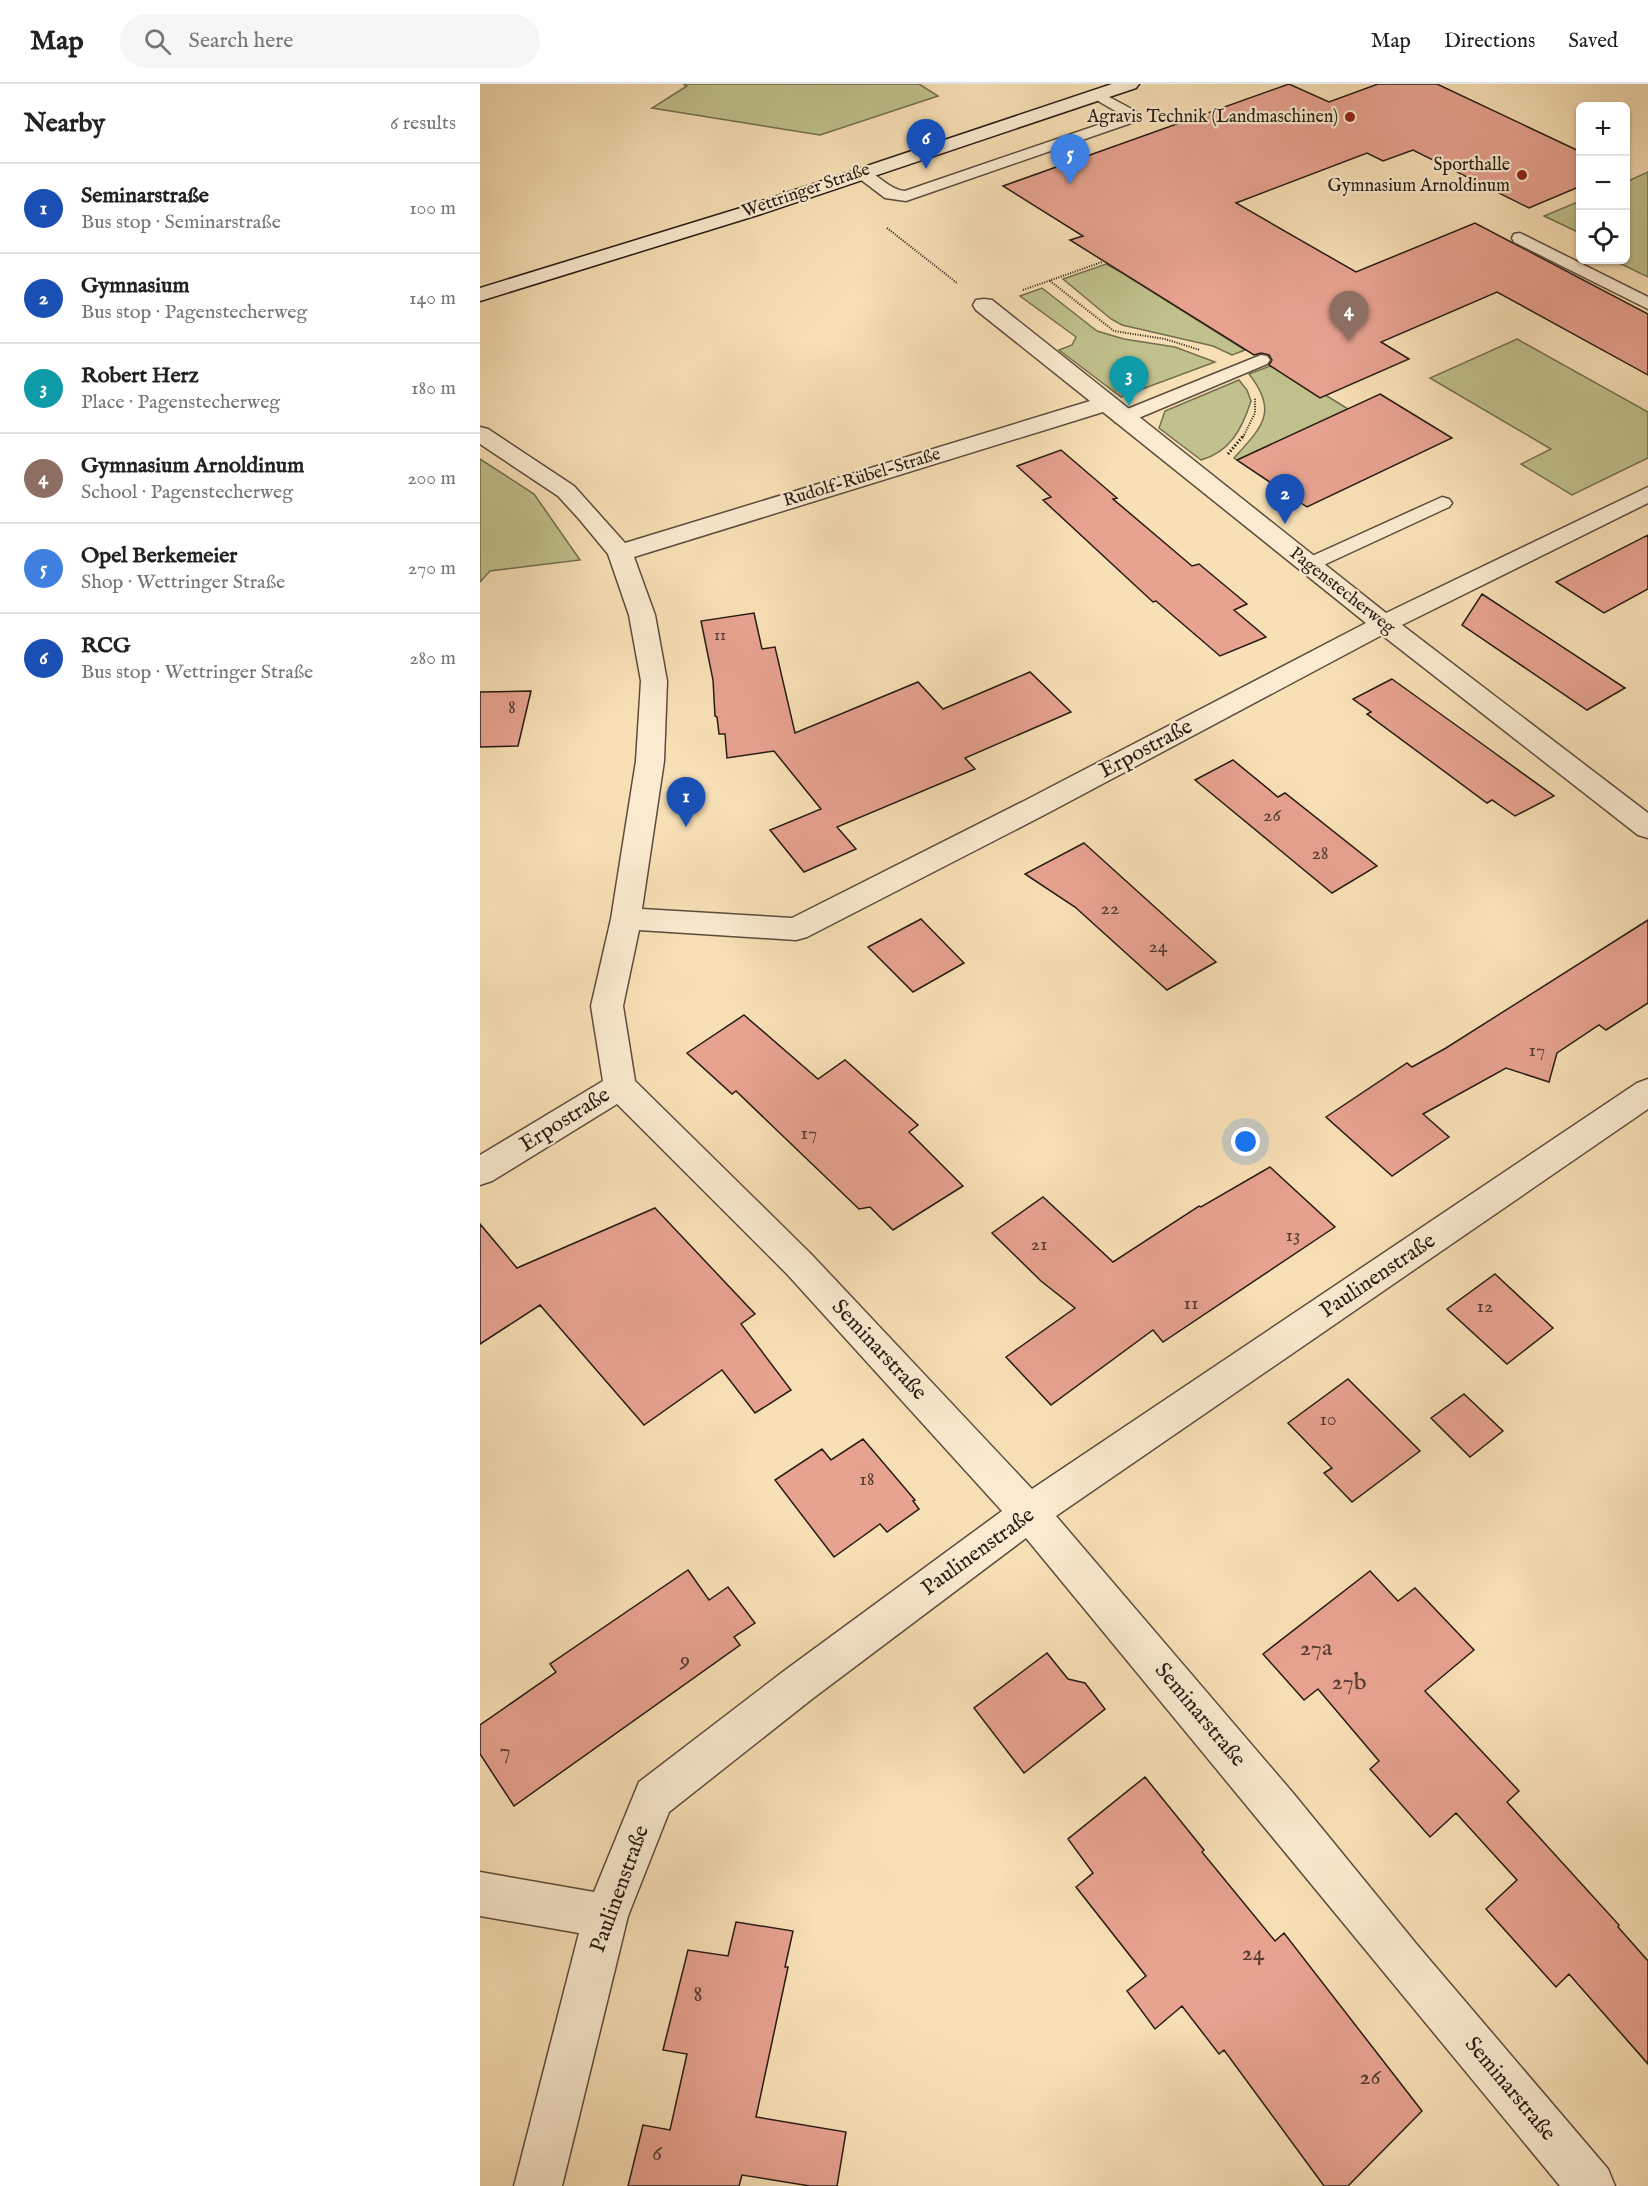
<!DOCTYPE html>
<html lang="en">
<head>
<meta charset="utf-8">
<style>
	body { margin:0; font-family:"IM FELL English",serif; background:#f6f6f6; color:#222 }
	.controls { position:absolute; right:18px; top:18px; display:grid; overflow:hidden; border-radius:9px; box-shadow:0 2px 4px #0004 }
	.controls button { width:54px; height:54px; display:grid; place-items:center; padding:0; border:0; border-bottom:2px solid #e0e0e0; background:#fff; color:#222; font:30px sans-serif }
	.you { position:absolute; left:766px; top:1058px; width:21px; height:21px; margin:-15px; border:4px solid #fff; border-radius:50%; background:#1a73e8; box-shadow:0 0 0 9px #1a73e833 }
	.badge { display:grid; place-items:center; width:39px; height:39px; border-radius:50%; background:#8f2418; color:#fff; font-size:20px; font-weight:700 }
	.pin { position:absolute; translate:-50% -50px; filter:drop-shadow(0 2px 3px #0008) }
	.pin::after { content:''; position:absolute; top:32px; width:21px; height:18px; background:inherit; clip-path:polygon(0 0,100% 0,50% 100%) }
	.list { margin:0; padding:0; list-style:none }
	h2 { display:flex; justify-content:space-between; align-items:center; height:78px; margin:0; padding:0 24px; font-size:26px }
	h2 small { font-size:20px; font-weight:400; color:#767676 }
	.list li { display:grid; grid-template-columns:39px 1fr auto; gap:18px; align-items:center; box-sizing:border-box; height:90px; padding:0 24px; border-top:2px solid #e0e0e0 }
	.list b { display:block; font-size:22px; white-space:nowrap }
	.list p { margin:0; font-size:20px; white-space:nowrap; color:#767676 }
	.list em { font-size:20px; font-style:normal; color:#767676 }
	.icon { flex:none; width:33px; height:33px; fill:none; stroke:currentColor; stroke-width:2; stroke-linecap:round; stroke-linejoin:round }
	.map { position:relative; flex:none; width:1168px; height:2102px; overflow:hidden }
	header { display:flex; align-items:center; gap:36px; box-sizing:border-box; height:84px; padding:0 30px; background:#fff; border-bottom:2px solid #e0e0e0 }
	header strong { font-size:28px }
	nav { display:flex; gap:33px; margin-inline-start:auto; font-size:21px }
	.search { width:420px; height:54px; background:#f6f6f6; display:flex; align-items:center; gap:15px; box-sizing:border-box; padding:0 21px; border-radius:33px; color:#767676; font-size:22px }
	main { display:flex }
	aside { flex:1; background:#fff }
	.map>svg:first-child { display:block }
</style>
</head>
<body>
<header>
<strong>Map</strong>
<div class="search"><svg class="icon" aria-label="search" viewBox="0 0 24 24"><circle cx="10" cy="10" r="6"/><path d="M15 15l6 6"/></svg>Search here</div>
<nav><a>Map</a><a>Directions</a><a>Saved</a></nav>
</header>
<main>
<aside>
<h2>Nearby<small>6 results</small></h2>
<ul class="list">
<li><span class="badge" style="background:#1a4fb4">1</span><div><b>Seminarstraße</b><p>Bus stop · Seminarstraße</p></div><em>100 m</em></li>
<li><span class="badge" style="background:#1a4fb4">2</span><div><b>Gymnasium</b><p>Bus stop · Pagenstecherweg</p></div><em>140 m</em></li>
<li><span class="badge" style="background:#0f9aa8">3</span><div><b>Robert Herz</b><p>Place · Pagenstecherweg</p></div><em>180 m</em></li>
<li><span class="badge" style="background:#8d6e63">4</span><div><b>Gymnasium Arnoldinum</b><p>School · Pagenstecherweg</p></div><em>200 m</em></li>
<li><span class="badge" style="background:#3f7fe0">5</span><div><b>Opel Berkemeier</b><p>Shop · Wettringer Straße</p></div><em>270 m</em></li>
<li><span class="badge" style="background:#1a4fb4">6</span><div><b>RCG</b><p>Bus stop · Wettringer Straße</p></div><em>280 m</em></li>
</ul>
</aside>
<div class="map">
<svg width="1168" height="2102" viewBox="0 0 1168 2102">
	<rect width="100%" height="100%" fill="#f8e0b6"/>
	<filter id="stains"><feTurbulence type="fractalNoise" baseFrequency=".00333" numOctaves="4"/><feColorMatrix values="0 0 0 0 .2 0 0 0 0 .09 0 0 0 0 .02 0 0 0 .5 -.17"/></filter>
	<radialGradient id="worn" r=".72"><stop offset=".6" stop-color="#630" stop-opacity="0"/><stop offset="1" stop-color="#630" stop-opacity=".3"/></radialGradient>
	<!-- green -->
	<path fill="#c0c18c" stroke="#746e50" stroke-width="1.5" d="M203 0H439L458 12 340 51 172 24 207 2Z
		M1168 88V193L1133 176H1146V98Z
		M1100 117V149L1064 132Z
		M626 180 644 190 765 266 752 271 733 262 642 241 631 235 583 195Z
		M562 204 617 247 644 255 695 263 735 278 641 313 579 266 592 261 596 253 540 212Z
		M1037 255 1168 328V374L1092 411 1041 380 1071 365 950 294Z
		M790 282 818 294 868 325 757 376 754 374C782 343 799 328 769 290Z
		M759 296 767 306 771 317C762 345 750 368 721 376L679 344 685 327Z
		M0 375 54 410 100 476 10 487 0 498Z"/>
	<!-- building -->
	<path fill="#e7a290" stroke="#271b13" stroke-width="1.5" d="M809 0 849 18 898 0H957L1101 68V102L1049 124 933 66 903 77 887 69 756 119 876 188 995 139 1168 230V291L1017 208 901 258 929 275 840 314 789 281 792 276 789 271 781 269 774 271 590 156 603 152 523 102Z
		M900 310 972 354 827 423 757 376Z
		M581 366 637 414 633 415 712 482 719 480 767 520 754 526 786 553 740 572 676 517 673 518 563 416 571 413 537 382Z
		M1168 451V505L1124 529 1076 498Z
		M1002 510 1145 604 1107 626 982 541Z
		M274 529 282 565 295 563 315 649 438 598 463 625 550 588 591 628 485 674 495 685 357 743 376 765 324 788 290 746 341 725 294 667 247 674 245 650H239L237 633 235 632 233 596 221 537Z
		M912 595 1005 662 1074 712 1035 732 1012 716 1007 719 887 630 891 628 873 615Z
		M51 607 38 662 0 663V608Z
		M753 676 798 713 805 709 897 782 852 809 715 696Z
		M604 759 687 834 736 878 687 906 595 823 545 790Z
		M441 835 484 879 433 908 388 863Z
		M1168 836V919L1126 946 1119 941 1077 969 1069 998 1026 984 943 1030 969 1053 912 1092 846 1033 927 979 932 983 966 964Z
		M264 931 338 995 365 976 438 1041 429 1048 483 1102 413 1146 390 1123 379 1125 256 1007 252 1010 207 969Z
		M790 1083 855 1143 683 1258 673 1246 571 1321 526 1273 595 1224 561 1197 512 1149 563 1113 633 1178 719 1122 721 1123Z
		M175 1124 275 1230 261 1240 311 1306 275 1329 242 1286 164 1341 60 1221 0 1260V1140L37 1184Z
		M1015 1190 1073 1244 1027 1280 967 1225Z
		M868 1295 940 1367 872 1418 844 1389 852 1384 808 1339Z
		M984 1310 1023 1347 990 1373 951 1334Z
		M383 1355 435 1416 433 1417 439 1425 407 1448 400 1440 354 1473 295 1396 342 1365 351 1376Z
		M208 1486 229 1516 248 1503 275 1539 254 1553 260 1561 34 1722 0 1670V1641L76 1588 70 1580Z
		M890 1487 918 1517 935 1504 994 1566 945 1607 1039 1707 1027 1718 1139 1841 1138 1843 1168 1877V1980L1089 1890 1076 1903 1006 1825 1037 1796 976 1729 950 1753 890 1685 899 1677 838 1605 824 1616 783 1570Z
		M567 1569 588 1595 605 1599 625 1625 544 1689 494 1624Z
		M665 1693 724 1766 722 1768 795 1857 804 1849 942 2027 868 2102H844L744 1966 739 1970 702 1922 675 1945 647 1907 666 1892 596 1803 613 1789 588 1755Z
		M256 1838 313 1847 305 1883H308L276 2033 366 2048 357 2102H330L262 2091 259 2102H148L163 2041 190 2046 207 1970 183 1966 208 1866 248 1872Z"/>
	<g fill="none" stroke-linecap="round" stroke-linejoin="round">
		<defs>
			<path id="service" d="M618 7 661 30 654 38 426 117 405 114 372 89 374 86C393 81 406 106 425 107L644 32 613 14 611 11 613 8Z
				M1040 149 1168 213V225L1034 158 1032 154 1034 150Z
				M781 271 787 272 790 276 787 280 649 338H635L633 334 635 330Z
				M962 413 969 415 972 419 969 423 835 485H821L818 481 821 477Z"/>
			<path id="minor" d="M504 215 512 216 906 529 1168 403V419L922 541 1168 729V754L1158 751 902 551 566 730 327 853 316 856 159 846 143 922 155 997 331 1170 552 1405 1157 999 1168 995V1025L576 1432 813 1709 938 1862 1128 2085 1135 2102H1080L546 1454 332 1615 189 1728 148 1832 82 2102H34L99 1849 0 1832V1788L114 1808 159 1698 304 1587 522 1427 307 1190 137 1020 12 1097 0 1101V1071L123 997 111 922 131 835 156 677 161 597 149 531 128 470 99 435 78 412 0 360V343L8 345 94 402 145 459 610 317 496 226 493 221 496 216ZM623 328 886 539 546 716 312 834 162 825 184 677 187 597 175 531 154 473Z"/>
			<path id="secondary" d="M632 0H659L656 4 281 130 0 217V204L267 122Z"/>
		</defs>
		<!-- service casing -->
		<use href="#service" stroke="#5b4c3c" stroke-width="3"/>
		<!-- minor casing -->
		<use href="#minor" stroke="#5b4c3c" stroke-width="3"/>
		<!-- secondary casing -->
		<use href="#secondary" stroke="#271b13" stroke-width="3"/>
		<!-- path-far1 -->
		<path stroke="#271b13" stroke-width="2" stroke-dasharray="1 1.5" stroke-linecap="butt" d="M407 144 477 199
			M570 197 634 247 685 255 720 266
			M543 206 622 178
			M763 353 775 329V314"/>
		<!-- path -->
		<path stroke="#271b13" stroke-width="3" stroke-dasharray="1.5 2" stroke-linecap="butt" d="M748 370 764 351"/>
		<!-- service -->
		<use href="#service" fill="#faebd0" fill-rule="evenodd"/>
		<!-- minor -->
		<use href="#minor" fill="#faebd0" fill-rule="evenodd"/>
		<!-- secondary -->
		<use href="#secondary" fill="#faebd0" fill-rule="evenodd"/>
	</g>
	<!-- markers -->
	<g fill="#8f2418" stroke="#faebd0" stroke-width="2">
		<circle cx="870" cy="33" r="6"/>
		<circle cx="1042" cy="91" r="6"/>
	</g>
	<g text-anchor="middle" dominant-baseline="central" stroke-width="4.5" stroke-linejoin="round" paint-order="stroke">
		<!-- far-number labels -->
		<g font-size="16" fill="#573d32">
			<text x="240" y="552">11</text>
		</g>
		<!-- far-poi labels -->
		<g font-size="18" fill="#271b13" stroke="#faebd0" text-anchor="end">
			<text x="858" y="33">Agravis Technik (Landmaschinen)</text>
			<text x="1030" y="81">Sporthalle<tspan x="1030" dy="21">Gymnasium Arnoldinum</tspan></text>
		</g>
		<!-- far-street labels -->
		<g font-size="18" fill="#271b13" stroke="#faebd0">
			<text transform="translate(326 107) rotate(-19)">Wettringer Straße</text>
			<text transform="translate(382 394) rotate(-17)">Rudolf-Rübel-Straße</text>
			<text transform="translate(862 507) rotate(38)">Pagenstecherweg</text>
		</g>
		<!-- number labels -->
		<g font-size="20" fill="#573d32">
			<text x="32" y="623">8</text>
			<text x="792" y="731">26</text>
			<text x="840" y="769">28</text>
			<text x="630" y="824">22</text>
			<text x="678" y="862">24</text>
			<text x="1057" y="966">17</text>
			<text x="329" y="1049">17</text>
			<text x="813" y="1151">13</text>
			<text x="559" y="1160">21</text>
			<text x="711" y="1219">11</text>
			<text x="1005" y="1222">12</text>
			<text x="848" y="1335">10</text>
			<text x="387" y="1395">18</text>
		</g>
		<!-- street labels -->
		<g font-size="22" fill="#271b13" stroke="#faebd0">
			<text transform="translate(666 665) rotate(-28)">Erpostraße</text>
			<text transform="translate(85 1036) rotate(-32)">Erpostraße</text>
			<text transform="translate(898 1192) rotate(-34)">Paulinenstraße</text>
			<text transform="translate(399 1266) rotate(47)">Seminarstraße</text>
			<text transform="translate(498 1468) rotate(-36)">Paulinenstraße</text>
			<text transform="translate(720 1631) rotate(50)">Seminarstraße</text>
			<text transform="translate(140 1805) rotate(-70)">Paulinenstraße</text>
			<text transform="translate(1030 2005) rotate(50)">Seminarstraße</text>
		</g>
		<!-- near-number labels -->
		<g font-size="24" fill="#573d32">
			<text x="836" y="1564">27a</text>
			<text x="205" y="1576">9</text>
			<text x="869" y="1598">27b</text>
			<text x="25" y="1667">7</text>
			<text x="773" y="1869">24</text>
			<text x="218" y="1910">8</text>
			<text x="890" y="1993">26</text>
			<text x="177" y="2069">6</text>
		</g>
	</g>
	<rect width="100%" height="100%" filter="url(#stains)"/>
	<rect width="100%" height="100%" fill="url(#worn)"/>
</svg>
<div class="controls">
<button>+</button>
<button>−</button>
<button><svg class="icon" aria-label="locate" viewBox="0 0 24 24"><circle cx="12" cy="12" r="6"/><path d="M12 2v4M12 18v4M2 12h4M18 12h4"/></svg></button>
</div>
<div class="you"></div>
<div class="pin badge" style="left:206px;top:743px;background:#1a4fb4">1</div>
<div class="pin badge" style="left:805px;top:440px;background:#1a4fb4">2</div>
<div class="pin badge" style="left:649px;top:322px;background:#0f9aa8">3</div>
<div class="pin badge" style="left:869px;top:257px;background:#8d6e63">4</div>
<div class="pin badge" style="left:590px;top:100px;background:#3f7fe0">5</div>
<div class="pin badge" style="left:446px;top:85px;background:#1a4fb4">6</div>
</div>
</main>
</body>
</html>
